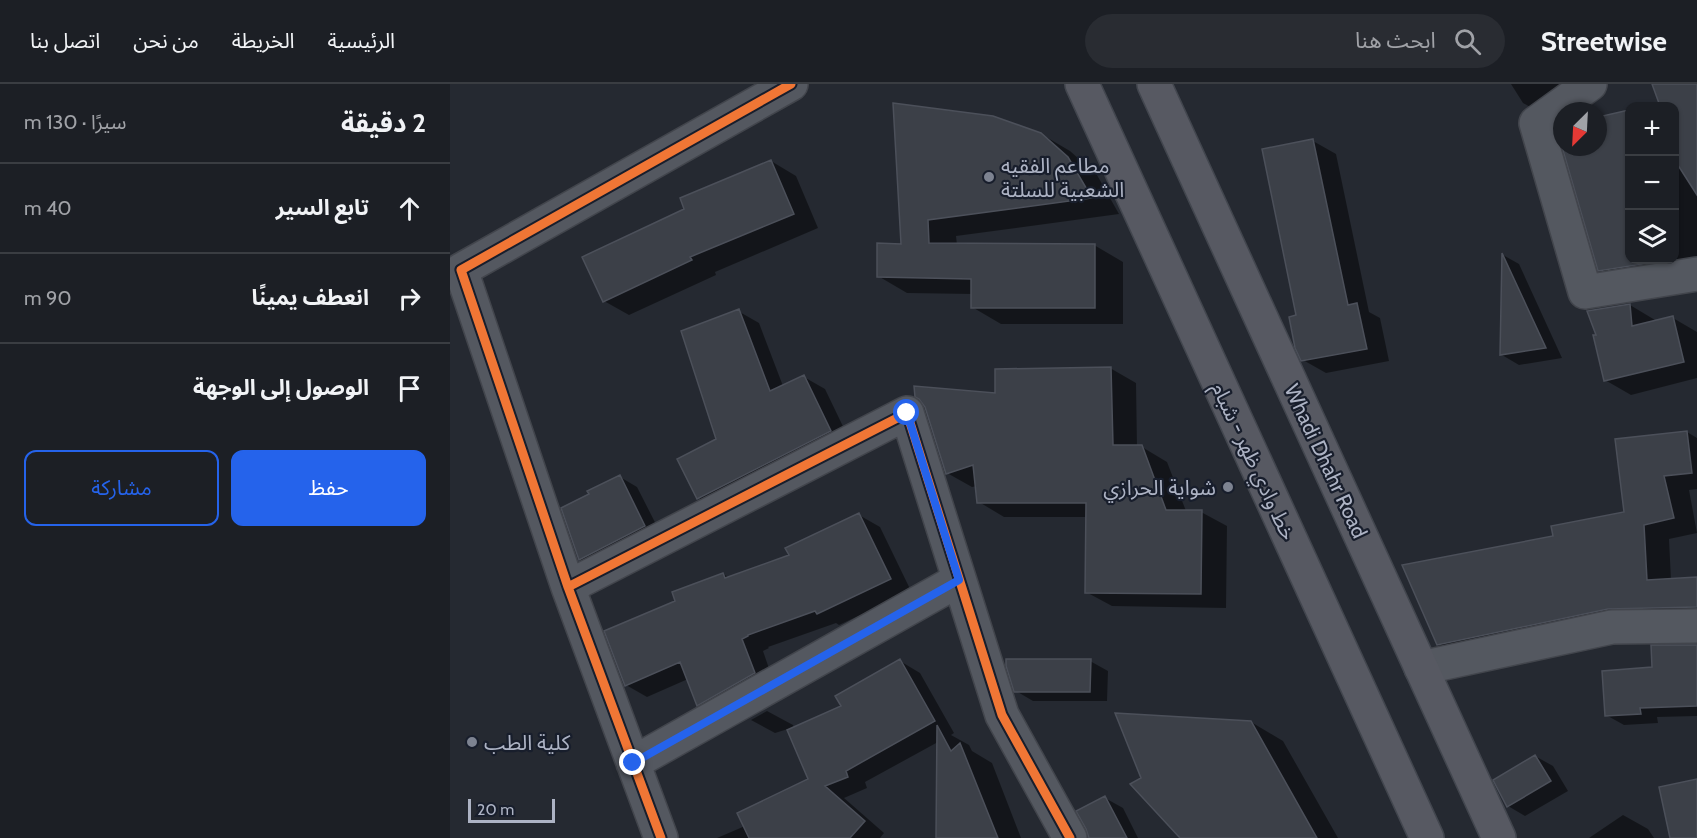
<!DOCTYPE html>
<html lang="ar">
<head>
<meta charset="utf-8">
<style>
	body { margin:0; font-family:Cabin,"Noto Sans Arabic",sans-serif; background:#292c32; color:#f1f3f6; direction:rtl }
	.controls { position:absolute; right:18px; top:18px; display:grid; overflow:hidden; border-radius:12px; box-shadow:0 2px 4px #0004 }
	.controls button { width:54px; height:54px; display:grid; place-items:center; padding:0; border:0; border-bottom:2px solid #3a3d42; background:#1c1f25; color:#f1f3f6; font:30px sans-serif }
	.compass { position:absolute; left:1103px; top:18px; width:54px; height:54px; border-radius:50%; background:#1c1f25; box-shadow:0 2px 4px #0004; rotate:204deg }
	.scale { position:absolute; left:18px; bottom:15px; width:87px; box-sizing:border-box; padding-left:6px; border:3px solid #adb3c4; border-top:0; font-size:16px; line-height:21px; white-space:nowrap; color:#adb3c4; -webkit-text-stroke:4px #181e2c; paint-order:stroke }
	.stop { position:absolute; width:18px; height:18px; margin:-14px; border:4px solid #2563eb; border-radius:50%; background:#fff }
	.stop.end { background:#2563eb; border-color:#fff; box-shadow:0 2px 6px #0008 }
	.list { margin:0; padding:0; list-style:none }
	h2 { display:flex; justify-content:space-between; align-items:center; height:78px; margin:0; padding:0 24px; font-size:26px }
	h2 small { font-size:20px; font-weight:400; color:#a0a2a7 }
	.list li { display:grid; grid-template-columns:39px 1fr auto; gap:18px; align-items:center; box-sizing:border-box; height:90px; padding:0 24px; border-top:2px solid #3a3d42 }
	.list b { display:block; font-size:22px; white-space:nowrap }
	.list em { font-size:20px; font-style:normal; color:#a0a2a7 }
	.actions { display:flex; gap:12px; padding:18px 24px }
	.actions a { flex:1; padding:14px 0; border:2px solid #2563eb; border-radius:12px; text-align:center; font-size:21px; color:#2563eb }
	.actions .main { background:#2563eb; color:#fff }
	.icon { flex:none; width:33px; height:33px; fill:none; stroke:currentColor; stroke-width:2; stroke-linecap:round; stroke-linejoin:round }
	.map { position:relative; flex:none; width:1247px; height:754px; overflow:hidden; direction:ltr }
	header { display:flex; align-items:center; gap:36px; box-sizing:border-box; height:84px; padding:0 30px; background:#1c1f25; border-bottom:2px solid #3a3d42 }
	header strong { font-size:28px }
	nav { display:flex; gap:33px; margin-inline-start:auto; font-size:21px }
	.search { width:420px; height:54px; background:#292c32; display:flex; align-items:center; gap:15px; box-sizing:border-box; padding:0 21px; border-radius:33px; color:#a0a2a7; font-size:22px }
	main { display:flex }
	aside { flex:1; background:#1c1f25 }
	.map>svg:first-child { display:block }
</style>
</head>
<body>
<header>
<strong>Streetwise</strong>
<div class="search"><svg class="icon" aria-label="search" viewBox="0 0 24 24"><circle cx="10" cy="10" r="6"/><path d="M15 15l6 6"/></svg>ابحث هنا</div>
<nav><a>الرئيسية</a><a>الخريطة</a><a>من نحن</a><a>اتصل بنا</a></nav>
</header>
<main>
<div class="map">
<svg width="1247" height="754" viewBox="0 0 1247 754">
	<rect width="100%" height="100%" fill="#252931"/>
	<!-- shadow -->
	<path fill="#0007" d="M1061 0H1138L1091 29 1073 19Z
		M1203 0H1247L1230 43 1247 112V189L1175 201 1150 186 1114 63H1148V35L1180 27V176H1224V22H1218L1210 17Z
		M445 21 591 50 620 67 647 91 669 130 506 152 507 161H644L673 178V240H551L522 223V210L457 209 428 192 452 161Z
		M863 57 886 70 919 228 930 234 939 277 876 289 853 276 848 233Z
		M321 77 346 92 368 144 265 188 266 191 179 231 154 217 236 126Z
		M1053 171 1069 180 1112 274 1069 281 1052 271Z
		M1180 221 1205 236 1206 238 1223 234 1247 248V294L1181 311 1155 296 1148 252 1139 228Z
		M288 227 309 239 333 302 354 293 375 305 401 359 269 426 249 414 229 376 268 356Z
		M660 284 686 299 687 363H692L717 378 736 427 751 428 777 442 776 524 662 522 636 508 637 433H554L529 418 527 402 522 403 497 389 547 310Z
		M1237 348 1247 354V405L1239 406 1247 449 1219 455 1221 496 1247 495V538L1014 575 988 560 1105 453 1176 429Z
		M170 393 187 403 212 452 147 485 130 475Z
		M409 431 430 443 461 507 389 541 386 539 318 563 319 564 313 567 325 602 269 633 248 621 238 595 197 613 176 601 227 518 273 490 280 494 341 472Z
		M1247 561V632L1207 633 1208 639 1174 641 1156 631 1204 584 1203 563Z
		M450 577 470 589 504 649 501 651 519 661 522 667 542 679 571 754H486L488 658 415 698 417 704 394 714 434 749 430 754H267L295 742 360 695 338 645 325 649 301 636 317 627 343 641 344 644 393 623Z
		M640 577 658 587 657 617H583L566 607Z
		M801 638 833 657 888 754H732Z
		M1085 672 1103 682 1118 707 1075 732 1058 722Z
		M655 714 673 724 688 754H640Z
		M1173 731 1198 745 1204 754H1139Z"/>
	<!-- building -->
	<path fill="#3c4048" stroke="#4c505a" stroke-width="1.5" d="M1202 0H1247V111L1224 75V22H1210Z
		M443 19 543 32 591 49 618 73 642 114 478 136 479 159 645 160V224H521V195L427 193V159L451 160Z
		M1179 26V176H1219L1148 187 1112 63H1148V33Z
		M863 55 898 221 907 219 917 265 851 277 845 264 839 233 846 231 812 65Z
		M321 76 344 130 240 173 242 176 153 218 132 173 234 125 230 114Z
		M1052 169 1096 264 1050 271Z
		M1180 220 1182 242 1223 232 1234 278 1154 297 1143 251H1146L1137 227Z
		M289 225 320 307 354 291 381 347 247 415 227 375 266 355 231 247Z
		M661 283 663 361H692L716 426H752L751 510 635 509 636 419H527L523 381 496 390 475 323 469 315 465 313 464 302 545 309V285Z
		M1237 347 1242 389 1214 392 1224 434 1194 441 1197 496 1247 493V523L1158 525 987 561 952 481 1103 452 1101 442 1174 428 1165 355Z
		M170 391 195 442 129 476 111 424 139 410 137 407Z
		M409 429 441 495 367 530 365 527 298 551V552L292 555 305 589 247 622 230 578 175 602 154 547 225 517 222 508 273 489 275 494 339 471 335 464Z
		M1201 561H1247V622L1190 624 1191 630 1155 632 1152 587 1202 583Z
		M450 575 485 637 396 687 398 693 375 702 415 737 400 754H299L287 729 358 695 337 646 391 622 385 612Z
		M556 575H641L640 608H564L556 582Z
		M665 629 801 637 867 754H730L680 700 691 694Z
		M487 641 501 667 510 659 548 754H486Z
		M1085 671 1101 697 1057 723 1043 696Z
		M1247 695V754H1220L1209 703Z
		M655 712 677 754H639L636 745 626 727Z"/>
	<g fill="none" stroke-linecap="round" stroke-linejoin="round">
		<defs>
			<path id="minor" d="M1140 0 1086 39 1135 208 1247 190
				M118 503 457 329 552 631 620 754
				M971 584 1162 543 1247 542
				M183 679 509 496
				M211 754 118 503 11 186 341 0"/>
			<path id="major" d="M632 0 977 754
				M704 0 1049 754"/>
		</defs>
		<!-- minor casing -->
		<use href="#minor" stroke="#42454c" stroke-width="36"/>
		<!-- major casing -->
		<use href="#major" stroke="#42464e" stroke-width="36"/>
		<!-- minor -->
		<use href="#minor" stroke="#545860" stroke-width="33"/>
		<!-- major -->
		<use href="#major" stroke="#575962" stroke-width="33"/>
		<defs>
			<path id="cycleway" d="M118 503 457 329 552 631 620 754
				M211 754 118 503 11 186 341 0"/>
		</defs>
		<!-- cycleway casing -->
		<use href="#cycleway" stroke="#181e2c" stroke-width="13"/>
		<!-- cycleway -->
		<use href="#cycleway" stroke="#f07635" stroke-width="9"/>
	</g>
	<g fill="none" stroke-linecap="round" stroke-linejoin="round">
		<!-- route -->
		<path stroke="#2563eb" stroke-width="8" d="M183 679 509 496 457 329"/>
	</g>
	<!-- markers -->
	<g fill="#7d8391" stroke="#181e2c" stroke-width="2">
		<circle cx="539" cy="93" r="6"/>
		<circle cx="778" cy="403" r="6"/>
		<circle cx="22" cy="658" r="6"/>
	</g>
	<g text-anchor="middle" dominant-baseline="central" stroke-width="4.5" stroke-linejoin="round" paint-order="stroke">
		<!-- poi labels -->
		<g font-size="21" fill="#adb3c4" stroke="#181e2c" text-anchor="start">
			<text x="551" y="81">مطاعم الفقيه<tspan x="551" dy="24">الشعبية للسلتة</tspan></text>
			<text x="766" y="403" text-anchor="end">شواية الحرازي</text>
			<text x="34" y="658">كلية الطب</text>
		</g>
		<!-- street labels -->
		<g font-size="21" fill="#adb3c4" stroke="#181e2c">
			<text transform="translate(804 377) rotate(65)">خط وادي ظهر - شبام</text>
			<text transform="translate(876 377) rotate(65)">Whadi Dhahr Road</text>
		</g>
	</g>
</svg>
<div class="controls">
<button>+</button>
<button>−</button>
<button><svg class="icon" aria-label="layers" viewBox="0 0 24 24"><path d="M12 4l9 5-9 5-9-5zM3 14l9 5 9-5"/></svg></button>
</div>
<svg class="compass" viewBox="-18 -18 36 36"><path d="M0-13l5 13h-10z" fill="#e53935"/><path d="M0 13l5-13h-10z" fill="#a0a2a7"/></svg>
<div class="scale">20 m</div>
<div class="stop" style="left:457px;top:329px"></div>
<div class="stop end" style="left:183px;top:679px"></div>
</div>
<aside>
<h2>2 دقيقة<small>سيرًا · 130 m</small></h2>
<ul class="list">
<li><svg class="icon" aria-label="ahead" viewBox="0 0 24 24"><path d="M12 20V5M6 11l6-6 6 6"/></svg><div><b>تابع السير</b></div><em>40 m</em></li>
<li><svg class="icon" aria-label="right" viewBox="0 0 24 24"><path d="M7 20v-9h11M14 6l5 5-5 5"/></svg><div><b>انعطف يمينًا</b></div><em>90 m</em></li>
<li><svg class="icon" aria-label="arrive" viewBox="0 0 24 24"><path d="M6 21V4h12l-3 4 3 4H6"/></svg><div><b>الوصول إلى الوجهة</b></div></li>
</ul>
<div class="actions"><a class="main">حفظ</a><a>مشاركة</a></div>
</aside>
</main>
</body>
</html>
